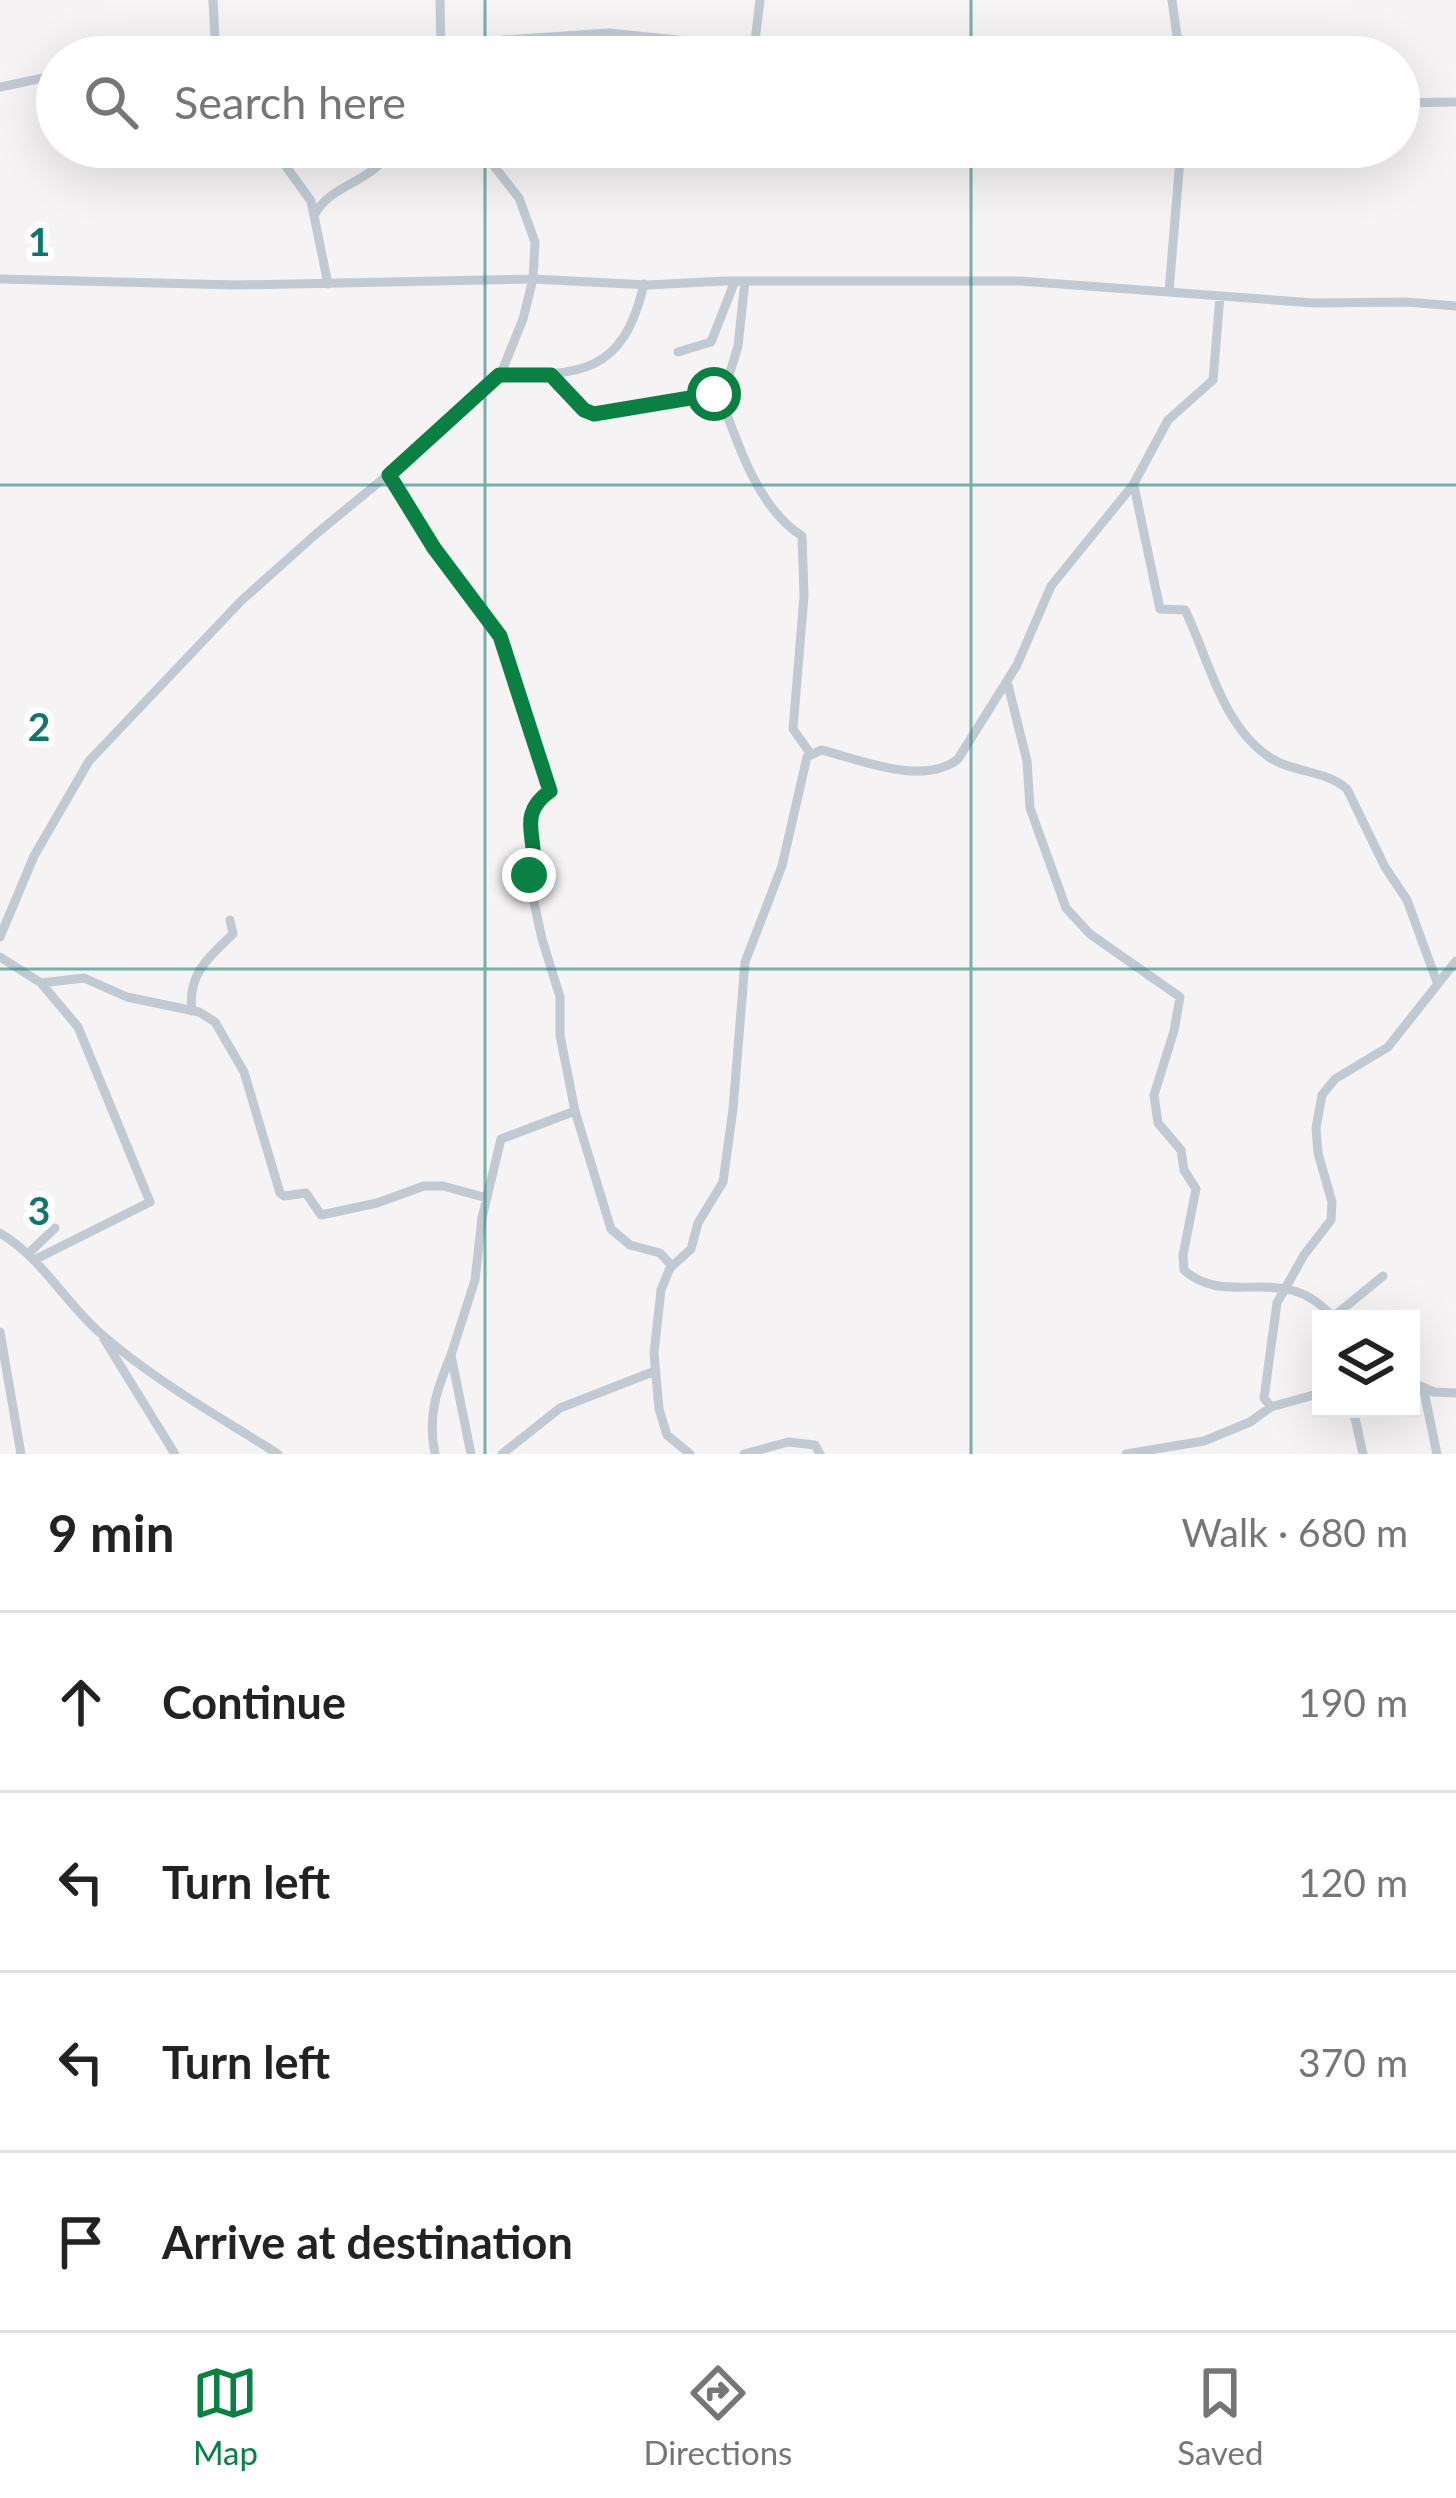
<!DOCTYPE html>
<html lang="en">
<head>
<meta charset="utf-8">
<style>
	body { margin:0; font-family:Lato,sans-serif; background:#f6f6f6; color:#222 }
	.controls { position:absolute; right:36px; bottom:36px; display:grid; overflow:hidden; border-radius:0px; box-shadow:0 12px 48px #0002 }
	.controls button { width:108px; height:108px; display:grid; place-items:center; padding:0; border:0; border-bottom:3px solid #e0e0e0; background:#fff; color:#222; font:60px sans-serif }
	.stop { position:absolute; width:36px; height:36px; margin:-27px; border:9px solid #0b8043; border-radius:50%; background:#fff }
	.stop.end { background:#0b8043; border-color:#fff; box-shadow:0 3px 12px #0008 }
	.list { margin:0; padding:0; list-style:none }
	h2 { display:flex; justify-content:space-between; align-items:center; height:156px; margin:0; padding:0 48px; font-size:51px }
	h2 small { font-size:39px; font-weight:400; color:#767676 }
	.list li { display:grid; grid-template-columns:78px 1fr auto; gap:36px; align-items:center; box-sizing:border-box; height:180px; padding:0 48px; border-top:3px solid #e0e0e0 }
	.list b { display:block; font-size:45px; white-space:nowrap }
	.list em { font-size:39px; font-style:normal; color:#767676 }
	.icon { flex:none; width:66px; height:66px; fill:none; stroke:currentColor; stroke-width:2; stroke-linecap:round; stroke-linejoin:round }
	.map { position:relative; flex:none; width:1456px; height:1454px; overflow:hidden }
	.search { position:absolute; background:#fff; box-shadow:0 12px 48px #0002; left:36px; right:36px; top:36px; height:132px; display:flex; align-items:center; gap:30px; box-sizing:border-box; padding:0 42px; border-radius:66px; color:#767676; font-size:45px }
	.sheet { height:876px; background:#fff }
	nav { display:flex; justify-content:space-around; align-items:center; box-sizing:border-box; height:168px; border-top:3px solid #e0e0e0; background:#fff; font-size:33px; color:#767676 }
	nav a { display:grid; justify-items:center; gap:6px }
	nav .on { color:#0b8043 }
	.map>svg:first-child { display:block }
</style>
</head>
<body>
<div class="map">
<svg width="1456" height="1454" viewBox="0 0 1456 1454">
	<rect width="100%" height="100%" fill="#f5f3f3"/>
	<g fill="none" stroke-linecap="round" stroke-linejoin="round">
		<!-- street -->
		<path stroke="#c1cad2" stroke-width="9" d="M213 0 216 57
			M440 0 441 52
			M1172 0 1180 57
			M754 49 760 0
			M261 57 304 51H449L503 40 609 33 844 57
			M0 87 57 75
			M1399 103 1456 102
			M272 147 311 201 328 284
			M315 214C332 182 380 181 389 147
			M0 279 236 285 533 279 648 285 724 281H1020L1314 303 1406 302 1456 306
			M1169 291 1181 147
			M678 352 711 342 735 281
			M499 375C582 375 623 374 644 284
			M551 375 584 410 594 414 725 389 738 346 745 281
			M719 392C736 439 757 508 802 536L804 596 793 729 810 753
			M389 475 434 548 500 636 550 791 536 802 528 826 534 863 529 879 542 939 560 997V1035L575 1111 611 1229 630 1245 660 1253 672 1266
			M1134 486 1160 609 1185 610C1209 659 1221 724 1269 757 1293 773 1326 770 1347 789L1385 867 1407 900 1437 982
			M1007 681 1027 761 1030 808 1066 908 1090 934 1180 997 1174 1031 1154 1095 1158 1123 1181 1150 1184 1170 1196 1189 1183 1255 1184 1270C1228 1310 1286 1259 1334 1319
			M0 937 34 856 89 761 241 601 316 534 446 427 502 371 523 319 533 279 535 242 519 198 479 147
			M0 957 41 983 78 1027 150 1202 36 1259
			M41 983 84 978 127 997 199 1012 215 1022 244 1072 280 1193 284 1196 306 1193 321 1215 377 1203 424 1186H443L487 1198
			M192 1011C187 974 209 957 233 934L230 920
			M0 1233C42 1258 63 1300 99 1332 152 1379 218 1416 278 1454
			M30 1252 55 1228
			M1333 1317 1383 1276
			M0 1332 21 1454
			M104 1339 175 1454
			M1411 1382 1434 1392 1456 1393
			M1423 1387 1437 1454
			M1271 1407 1264 1398 1277 1303 1304 1255 1331 1220 1332 1202 1318 1153 1316 1128 1322 1095 1335 1079 1388 1047 1456 961
			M1353 1409 1363 1454
			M435 1454C427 1416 437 1389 451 1355
			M471 1454 451 1355 475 1280 482 1218 501 1139 575 1111
			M502 1454 560 1408 655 1371
			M690 1454 667 1435 659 1409 654 1353 661 1290 670 1268 691 1249 698 1223 723 1182 733 1109 745 962 782 866 807 757 821 750C859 759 923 787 958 759L1017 665 1051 586 1133 485 1168 420 1213 380 1220 296
			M744 1454 788 1442 815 1445 820 1454
			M1126 1454 1204 1441 1250 1422 1271 1407 1321 1393"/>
	</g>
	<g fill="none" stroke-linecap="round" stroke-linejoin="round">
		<!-- route -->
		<path stroke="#0b8043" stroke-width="15" d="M529 875C544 843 512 818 550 791L500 636 434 548 389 475 499 375H551L584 410 594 414 714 394"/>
	</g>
	<!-- grid -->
	<path fill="none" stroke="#0f766e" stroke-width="3" stroke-opacity="0.55" d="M485 0V57M971 0V57M485 147V1454M971 147V1454M0 485H1456M0 969H1456"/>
	<g font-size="39" text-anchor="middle" font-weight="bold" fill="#0f766e" stroke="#fff" stroke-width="12" stroke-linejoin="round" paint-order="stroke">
		<text x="39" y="256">1</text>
		<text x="39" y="741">2</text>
		<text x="39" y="1225">3</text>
	</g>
</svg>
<div class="controls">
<button><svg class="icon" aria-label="layers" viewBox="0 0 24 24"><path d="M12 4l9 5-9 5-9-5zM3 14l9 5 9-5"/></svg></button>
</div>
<div class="stop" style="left:714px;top:394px"></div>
<div class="stop end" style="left:529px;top:875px"></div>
<div class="search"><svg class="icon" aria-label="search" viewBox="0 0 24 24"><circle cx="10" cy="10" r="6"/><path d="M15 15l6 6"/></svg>Search here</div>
</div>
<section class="sheet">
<h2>9 min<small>Walk · 680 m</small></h2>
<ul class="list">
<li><svg class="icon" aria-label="ahead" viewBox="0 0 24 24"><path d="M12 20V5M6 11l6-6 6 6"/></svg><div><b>Continue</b></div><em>190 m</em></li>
<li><svg class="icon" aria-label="left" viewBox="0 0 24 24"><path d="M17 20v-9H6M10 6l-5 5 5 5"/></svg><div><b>Turn left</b></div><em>120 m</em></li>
<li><svg class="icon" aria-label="left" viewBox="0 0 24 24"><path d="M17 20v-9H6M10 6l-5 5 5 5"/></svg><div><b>Turn left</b></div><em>370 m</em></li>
<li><svg class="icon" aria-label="arrive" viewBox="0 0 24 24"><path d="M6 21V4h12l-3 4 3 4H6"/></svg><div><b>Arrive at destination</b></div></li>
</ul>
</section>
<nav>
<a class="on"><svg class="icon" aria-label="map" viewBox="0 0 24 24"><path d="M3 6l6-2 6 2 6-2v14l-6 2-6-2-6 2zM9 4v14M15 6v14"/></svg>Map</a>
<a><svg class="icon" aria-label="directions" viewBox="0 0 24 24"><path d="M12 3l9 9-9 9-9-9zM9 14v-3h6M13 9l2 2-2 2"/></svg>Directions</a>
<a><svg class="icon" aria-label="saved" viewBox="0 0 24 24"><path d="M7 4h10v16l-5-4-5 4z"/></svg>Saved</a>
</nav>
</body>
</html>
